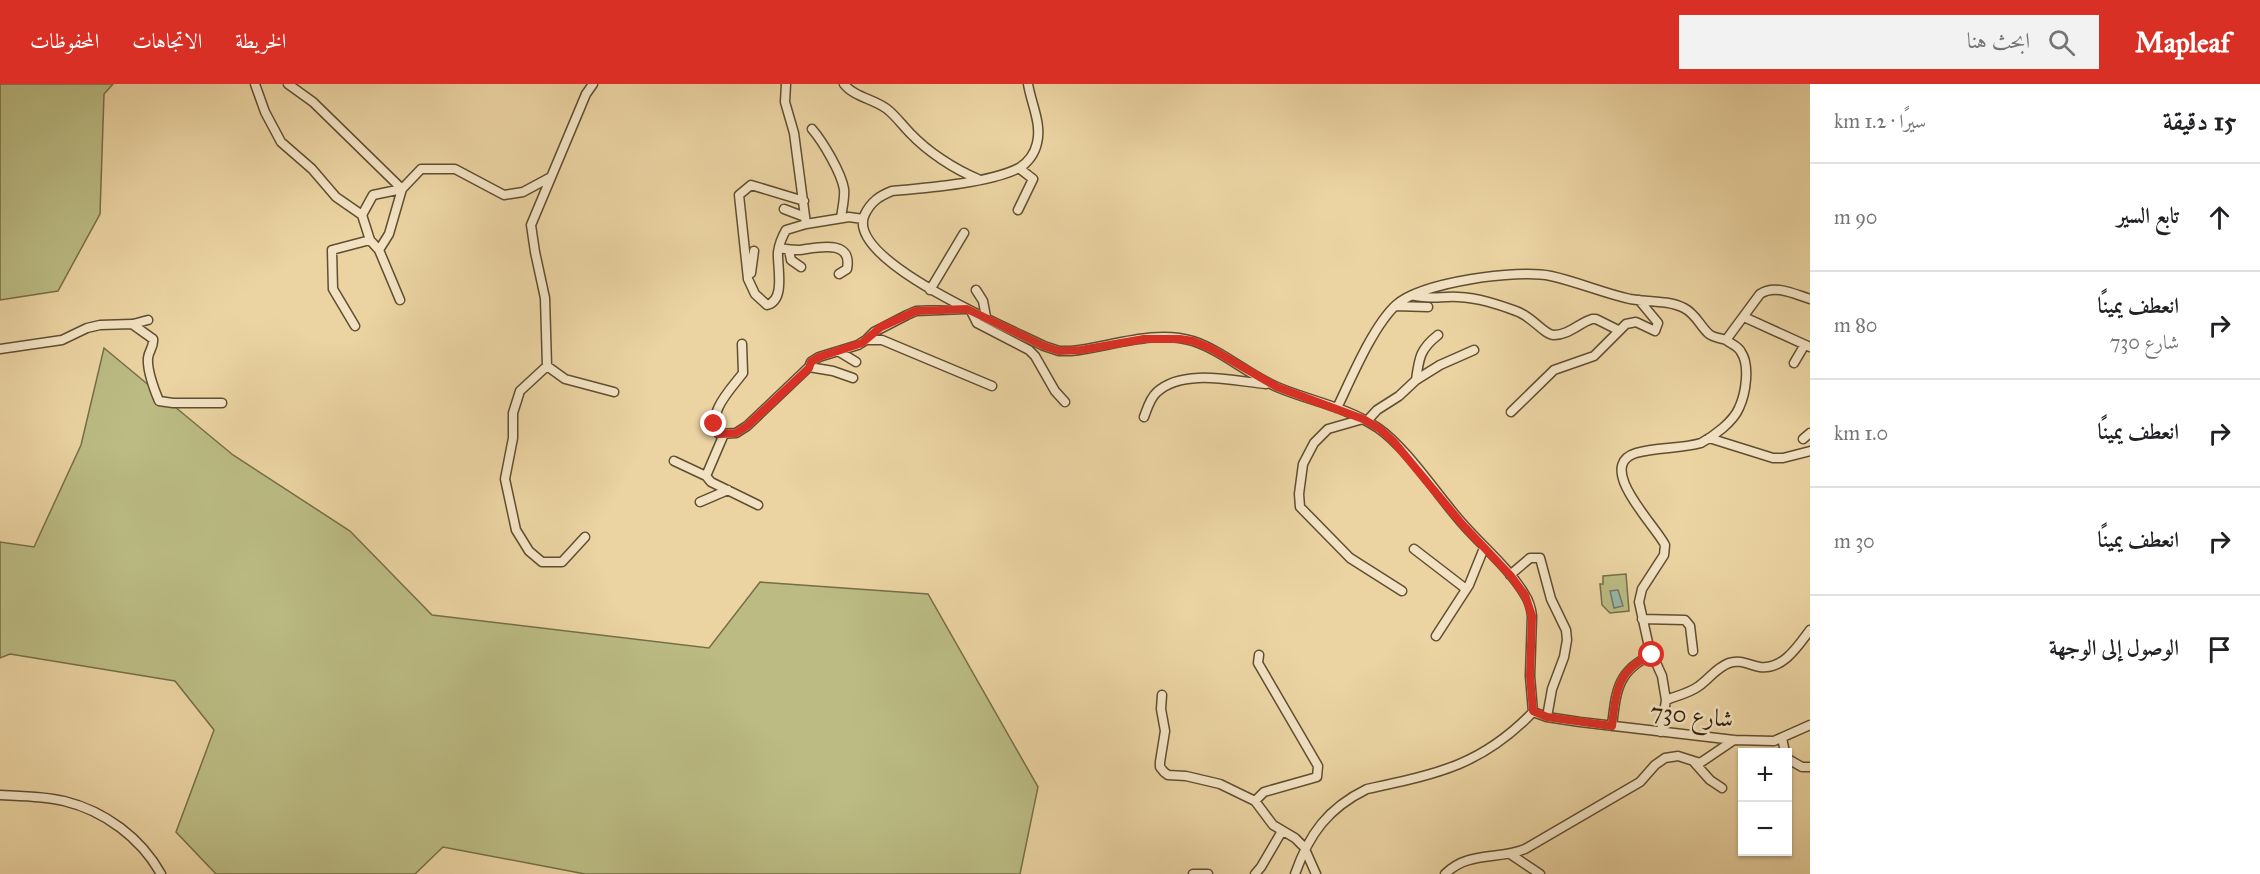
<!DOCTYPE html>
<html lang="ar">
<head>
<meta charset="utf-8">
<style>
	body { margin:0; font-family:"IM FELL Great Primer",Amiri,serif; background:#f2f2f2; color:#202124; direction:rtl }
	.controls { position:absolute; right:18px; bottom:18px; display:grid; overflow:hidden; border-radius:0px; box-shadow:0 2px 4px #0004 }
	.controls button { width:54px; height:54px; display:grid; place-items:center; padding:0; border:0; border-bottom:2px solid #e0e0e0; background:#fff; color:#202124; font:30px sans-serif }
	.stop { position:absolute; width:18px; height:18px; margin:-14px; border:4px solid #d93025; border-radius:50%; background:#fff }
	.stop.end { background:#d93025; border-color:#fff; box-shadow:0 2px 6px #0008 }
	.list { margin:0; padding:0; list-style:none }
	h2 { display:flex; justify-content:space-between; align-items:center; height:78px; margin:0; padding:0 24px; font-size:26px }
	h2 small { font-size:20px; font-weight:400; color:#757577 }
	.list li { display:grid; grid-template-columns:39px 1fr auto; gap:18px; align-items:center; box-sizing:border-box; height:108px; padding:0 24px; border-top:2px solid #e0e0e0 }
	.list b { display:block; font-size:22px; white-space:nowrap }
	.list p { margin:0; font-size:20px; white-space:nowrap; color:#757577 }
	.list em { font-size:20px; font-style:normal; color:#757577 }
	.icon { flex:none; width:33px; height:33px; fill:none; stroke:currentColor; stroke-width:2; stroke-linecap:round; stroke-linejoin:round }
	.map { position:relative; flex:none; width:1810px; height:790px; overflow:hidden; direction:ltr }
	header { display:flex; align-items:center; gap:36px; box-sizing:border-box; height:84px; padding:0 30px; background:#d93025; color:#fff }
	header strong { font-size:28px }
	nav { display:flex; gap:33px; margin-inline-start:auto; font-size:21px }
	.search { width:420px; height:54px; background:#f2f2f2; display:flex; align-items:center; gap:15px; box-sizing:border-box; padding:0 21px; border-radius:0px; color:#757577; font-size:22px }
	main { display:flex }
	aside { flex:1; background:#fff }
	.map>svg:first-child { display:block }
</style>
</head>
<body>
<header>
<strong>Mapleaf</strong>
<div class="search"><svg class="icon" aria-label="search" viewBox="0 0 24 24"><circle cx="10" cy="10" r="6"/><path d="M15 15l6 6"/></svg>ابحث هنا</div>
<nav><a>الخريطة</a><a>الاتجاهات</a><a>المحفوظات</a></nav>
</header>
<main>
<aside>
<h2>15 دقيقة<small>سيرًا · 1.2 km</small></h2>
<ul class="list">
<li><svg class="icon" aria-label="ahead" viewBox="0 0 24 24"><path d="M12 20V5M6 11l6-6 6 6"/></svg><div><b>تابع السير</b></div><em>90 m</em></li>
<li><svg class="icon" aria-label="right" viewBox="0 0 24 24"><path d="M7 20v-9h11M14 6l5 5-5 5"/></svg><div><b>انعطف يمينًا</b><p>شارع 730</p></div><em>80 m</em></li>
<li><svg class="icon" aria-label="right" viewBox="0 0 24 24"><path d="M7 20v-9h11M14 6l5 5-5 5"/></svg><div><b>انعطف يمينًا</b></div><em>1.0 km</em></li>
<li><svg class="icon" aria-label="right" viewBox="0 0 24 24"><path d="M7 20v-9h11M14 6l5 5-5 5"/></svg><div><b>انعطف يمينًا</b></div><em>30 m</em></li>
<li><svg class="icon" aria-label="arrive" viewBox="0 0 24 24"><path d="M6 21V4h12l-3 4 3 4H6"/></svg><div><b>الوصول إلى الوجهة</b></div></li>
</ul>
</aside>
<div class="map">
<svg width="1810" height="790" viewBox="0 0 1810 790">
	<rect width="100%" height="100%" fill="#ebd3a2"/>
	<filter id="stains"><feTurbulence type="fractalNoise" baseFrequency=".00333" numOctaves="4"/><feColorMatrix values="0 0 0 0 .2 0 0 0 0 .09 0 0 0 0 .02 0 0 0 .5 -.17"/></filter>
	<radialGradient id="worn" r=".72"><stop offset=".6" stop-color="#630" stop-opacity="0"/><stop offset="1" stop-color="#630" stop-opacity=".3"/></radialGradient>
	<!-- green -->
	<path fill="#bbbb83" stroke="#766e47" stroke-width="1.5" d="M0 0H113L104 10 100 130 58 207 0 216Z
		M104 264 233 371 350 447 432 531 709 564 760 498 928 510 1038 703 1020 790H585L443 763 415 790H216L176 748 214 646 175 597 10 570 0 574V458L34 463 81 361Z
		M1626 490 1629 527 1610 529 1602 521 1600 500H1603V492Z"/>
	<!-- water -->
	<path fill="#99b7aa" stroke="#707b6a" stroke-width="1.5" d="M1618 506 1623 522 1614 524 1610 507Z"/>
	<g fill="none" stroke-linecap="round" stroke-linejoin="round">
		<defs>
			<path id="minor" d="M255 0 265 28 281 58 312 85 336 113 362 131
				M288 0 313 18 402 105
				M786 0 785 18 794 49 806 140 849 133 863 135
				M844 0C854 13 874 15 887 25 896 32 902 41 910 49 928 68 954 85 978 95
				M1028 0C1031 19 1042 40 1037 59 1035 69 1028 79 1019 84 990 99 926 104 892 107 879 112 871 118 865 130 842 176 1013 246 1044 262L1059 267H1071C1110 263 1154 245 1193 257 1223 267 1247 290 1277 303 1310 317 1347 323 1378 344 1406 363 1438 412 1462 439 1482 462 1509 484 1525 511 1529 517 1531 524 1532 532L1530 592 1533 628
				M812 45C823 58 841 88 844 105 845 114 842 125 841 134
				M402 105 373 111 362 131 370 156 379 166 389 150 402 105 421 85H455L504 111 523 108 549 94
				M804 117 751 101 739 111 748 195 755 210 767 221C786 216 777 183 778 168 779 161 782 153 786 146L806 140
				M784 125 805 133
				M1018 126 1033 95 1019 84
				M779 164C785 165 792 166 799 166 816 164 853 154 847 185L839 190
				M379 166 400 216
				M789 166 791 176 801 183
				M751 189 754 167
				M930 206 964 149
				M976 206 983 217 986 233
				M1412 211C1427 216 1442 212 1458 213 1479 214 1497 220 1516 227 1532 232 1544 251 1554 251 1569 251 1579 239 1592 235H1596L1618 246
				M1395 222 1428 223
				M971 227 977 239 1029 266 1035 272 1055 307 1065 318
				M1744 233 1810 263
				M133 240 148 236
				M355 242 333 205 332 166 370 156
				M866 256H882L992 302
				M742 260 743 289C731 305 705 330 719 350L736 349 747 342 809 283 811 278 819 273 858 261 866 256 874 248 907 231 916 227 964 225
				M0 265 62 256 87 244 100 241 132 240 153 255C154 263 149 266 148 274 147 286 154 305 159 317L173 319H222
				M838 267 856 278
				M1794 279 1804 262
				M547 282 565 295 614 308
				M809 283 833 287 853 294
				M1416 296C1419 274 1420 265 1438 251
				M1337 324C1351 295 1373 242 1396 221 1422 198 1517 185 1551 192 1578 198 1603 209 1630 215 1647 218 1668 216 1684 224 1696 230 1700 242 1709 250 1714 254 1721 254 1726 256L1760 210C1775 200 1794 210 1810 215
				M1511 328 1554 286 1594 272 1626 240 1636 238 1655 247 1658 239 1639 216
				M1144 333C1147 325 1150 314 1157 308 1183 284 1234 297 1266 300
				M1363 335 1328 345 1314 359 1303 380 1299 410 1300 423 1350 474 1402 507
				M1367 337 1377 326 1399 312 1416 296 1440 281 1474 266
				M724 350 706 392 711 398 758 421
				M1709 354 1773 374H1783L1810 367
				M1803 355 1810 349
				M674 377 706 392
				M700 418 728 406
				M585 453 562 478H542L529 467 516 446 505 395 513 354V329L520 307 547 282 545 214 535 168 531 141 586 10 593 0
				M1414 465 1466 505
				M1510 491 1530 474H1540L1551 515 1566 546 1567 556 1564 573 1552 605 1547 633
				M1642 535 1685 536 1690 542 1693 567
				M1436 552 1469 501 1484 464
				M1162 611 1161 625 1165 647 1160 678V683L1164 688 1168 691 1186 692 1220 700 1255 717 1273 741 1295 754 1304 763 1316 790
				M1666 616 1662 592 1649 563 1639 518 1642 505 1664 471 1665 461C1656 442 1594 382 1636 369 1657 363 1680 365 1701 359 1714 352 1733 338 1739 324 1746 309 1750 281 1741 268 1738 262 1731 260 1726 256
				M1533 628 1547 633 1580 638 1734 656 1774 657 1810 641
				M1612 642C1616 608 1617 586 1652 571
				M1661 648 1666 616C1676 612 1690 609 1699 602 1710 594 1716 584 1729 579 1740 575 1749 581 1760 583 1783 586 1798 562 1810 546
				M1782 654 1785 668
				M1788 675 1802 683H1810
				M1694 678 1710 696 1722 704
				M0 711C21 712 43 712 64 717 105 727 141 754 161 790
				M1255 717 1264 708 1317 693 1318 682 1258 579 1259 571
				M1510 770 1540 790
				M1193 790H1208
				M1255 790 1261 783 1282 747
				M1295 790C1309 750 1328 724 1367 705 1436 690 1481 682 1533 628
				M1445 790C1468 767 1498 776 1525 765L1640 698 1655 681 1665 674 1678 672 1700 679 1734 656"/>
		</defs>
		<!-- minor casing -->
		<use href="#minor" stroke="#604e31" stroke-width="11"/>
		<!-- minor -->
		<use href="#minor" stroke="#f2e2c3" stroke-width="8"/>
	</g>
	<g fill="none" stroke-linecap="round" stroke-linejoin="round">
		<!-- route -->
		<path stroke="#d93025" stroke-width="8" d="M714 340 719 350 736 349 747 342 809 284 811 278 819 273 862 259 881 243 916 227 967 225 1044 262 1059 267 1081 266 1144 255H1180L1193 257 1210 264 1277 303 1363 335 1380 345 1394 358 1462 440 1510 491 1525 511 1532 532 1530 592 1533 627 1547 633 1612 642C1616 608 1617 585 1652 571"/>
	</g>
	<g text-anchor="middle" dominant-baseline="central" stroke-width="5" stroke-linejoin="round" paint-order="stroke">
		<!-- street labels -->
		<g font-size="24" fill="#32220b" stroke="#f2e2c3">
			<text transform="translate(1692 631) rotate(6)">شارع 730</text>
		</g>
	</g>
	<rect width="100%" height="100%" filter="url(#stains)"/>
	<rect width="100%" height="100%" fill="url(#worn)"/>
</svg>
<div class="controls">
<button>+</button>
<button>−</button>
</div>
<div class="stop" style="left:1652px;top:571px"></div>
<div class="stop end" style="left:714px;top:340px"></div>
</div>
</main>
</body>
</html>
